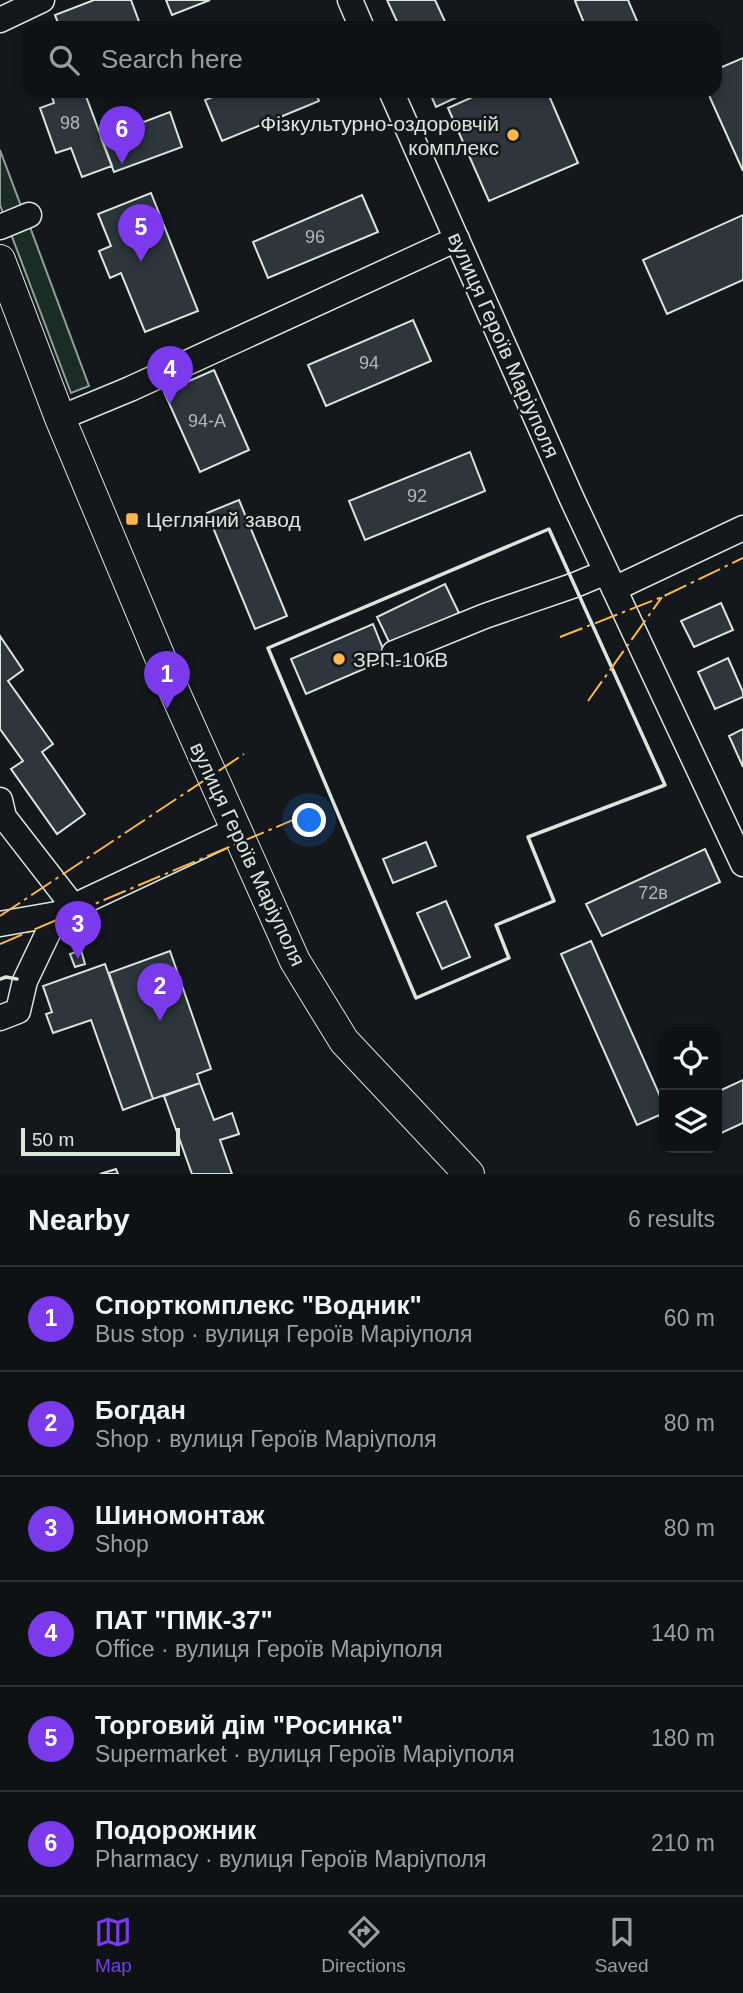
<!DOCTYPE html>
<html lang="en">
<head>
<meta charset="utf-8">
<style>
	body { margin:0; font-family:Helvetica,sans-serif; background:#181b1e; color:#f1f3f6 }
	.controls { position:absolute; right:21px; bottom:21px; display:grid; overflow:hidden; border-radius:14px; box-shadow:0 4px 10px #0003 }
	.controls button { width:63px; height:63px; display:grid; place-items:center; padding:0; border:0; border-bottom:2px solid #2f3234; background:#0f1215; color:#f1f3f6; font:35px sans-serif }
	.scale { position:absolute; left:21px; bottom:18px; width:159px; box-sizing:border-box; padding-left:7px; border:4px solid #d8e6dc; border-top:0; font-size:19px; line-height:24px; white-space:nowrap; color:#d8e6dc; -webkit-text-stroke:5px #14181c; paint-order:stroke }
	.you { position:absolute; left:310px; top:821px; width:24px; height:24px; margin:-18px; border:5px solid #fff; border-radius:50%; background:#1a73e8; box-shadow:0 0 0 10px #1a73e833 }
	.badge { display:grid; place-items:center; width:46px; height:46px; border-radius:50%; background:#7c3aed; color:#fff; font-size:23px; font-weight:700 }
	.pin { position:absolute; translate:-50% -58px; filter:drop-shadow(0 2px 4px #0008) }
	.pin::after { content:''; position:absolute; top:37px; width:24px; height:21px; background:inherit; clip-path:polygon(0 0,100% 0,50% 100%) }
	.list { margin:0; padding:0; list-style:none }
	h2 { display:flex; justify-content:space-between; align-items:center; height:91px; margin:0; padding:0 28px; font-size:30px }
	h2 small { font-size:23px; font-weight:400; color:#9b9ea0 }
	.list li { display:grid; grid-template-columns:46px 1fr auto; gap:21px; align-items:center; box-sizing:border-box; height:105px; padding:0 28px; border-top:2px solid #2f3234 }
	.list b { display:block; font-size:26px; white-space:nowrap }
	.list p { margin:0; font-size:23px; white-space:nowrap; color:#9b9ea0 }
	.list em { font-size:23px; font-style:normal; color:#9b9ea0 }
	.icon { flex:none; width:38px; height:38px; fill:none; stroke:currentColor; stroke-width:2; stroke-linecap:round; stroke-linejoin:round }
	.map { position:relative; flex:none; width:743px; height:1174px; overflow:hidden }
	.search { position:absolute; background:#0f1215; box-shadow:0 4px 10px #0003; left:21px; right:21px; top:21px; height:77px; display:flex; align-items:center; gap:18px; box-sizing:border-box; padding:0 24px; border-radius:21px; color:#9b9ea0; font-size:26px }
	.sheet { height:721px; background:#0f1215 }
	nav { display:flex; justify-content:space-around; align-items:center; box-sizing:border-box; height:98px; border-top:2px solid #2f3234; background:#0f1215; font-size:19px; color:#9b9ea0 }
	nav a { display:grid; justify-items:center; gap:4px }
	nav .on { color:#7c3aed }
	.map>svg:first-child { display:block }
</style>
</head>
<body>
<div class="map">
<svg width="743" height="1174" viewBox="0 0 743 1174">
	<rect width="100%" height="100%" fill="#14181c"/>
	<!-- green -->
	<path fill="#1a2d24" stroke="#939e99" stroke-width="2" d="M0 150 21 206 3 213 0 205Z
		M30 227 89 386 71 393 11 234Z"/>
	<!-- building -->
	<path fill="#2c363c" stroke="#d8e6dc" stroke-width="2" d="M94 0H131L141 27 60 28 55 15Z
		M166 0H210L172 15Z
		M387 0H435L448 28H400Z
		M578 0H628L640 28H586L575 1Z
		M58 22 60 28H41Z
		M743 58V171L707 91H715V70Z
		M50 91H84L112 166 82 177 71 148 56 153 40 108 54 103Z
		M228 91H315L319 101 222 141 205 100Z
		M429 91H470L436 107Z
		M486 91H547L578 163 489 201 448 108Z
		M170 112 182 147 114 172 101 138Z
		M151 193 198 311 145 332 121 273 110 278 99 251 111 246 98 214Z
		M362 195 378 232 268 278 253 242Z
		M743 215V280L667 314 643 260Z
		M413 320 431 361 326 406 308 365Z
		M214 370 249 450 200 472 164 392Z
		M470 452 485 491 365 540 349 501Z
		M239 500 287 616 255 629 207 513Z
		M445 584 459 613 391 646 377 617Z
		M721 603 733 630 694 647 681 621Z
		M373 624 387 659 306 694 291 659Z
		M0 636 23 670 8 681 53 744 42 752 85 814 57 834 11 769 23 761 0 729Z
		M728 658 743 692V697L715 709 698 672Z
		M743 729V767L729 736Z
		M426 842 436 866 393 883 383 859Z
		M705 849 720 882 602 936 586 904Z
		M446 901 470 957 442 969 417 913Z
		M591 941 664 1105V1113L637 1125 561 954Z
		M81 950 85 964 75 967 70 954Z
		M170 951 211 1069 197 1074 200 1083 153 1099 109 973Z
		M105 964 153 1099 123 1110 91 1020 53 1033 46 1014 52 1012 43 986Z
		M743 1080V1123L717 1135V1092Z
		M200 1083 214 1120 232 1113 239 1134 220 1140 232 1174H192L164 1096Z
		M116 1169 118 1174H100Z"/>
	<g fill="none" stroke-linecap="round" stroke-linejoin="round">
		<defs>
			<path id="minor" d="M350 0 362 28
				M0 20 42 0
				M391 91 572 499 743 864
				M0 227 29 215
				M60 418 130 389 457 239
				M614 589 743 528
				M394 653 485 616 575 585 606 572
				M0 800 4 817 73 906
				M0 924 57 914 236 830
				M0 1018 18 1011 25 981 57 914"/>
			<path id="major" d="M0 260 60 418 172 686 295 961 344 1041 469 1174"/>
		</defs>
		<!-- minor casing -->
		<use href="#minor" stroke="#d8e6dc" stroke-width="27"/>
		<!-- major casing -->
		<use href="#major" stroke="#d8e6dc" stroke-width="32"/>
		<!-- minor -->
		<use href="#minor" stroke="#14181c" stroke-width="24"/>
		<!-- major -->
		<use href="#major" stroke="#14181c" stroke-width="30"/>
		<!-- wall -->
		<path stroke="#d8e6dc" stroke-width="3.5" d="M549 529 665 785 528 837 554 901 496 925 509 958 416 998 268 648Z
			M0 979 6 977 17 979"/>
		<!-- power -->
		<path stroke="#ffb74d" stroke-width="2" stroke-dasharray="24 5 3.5 5" stroke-linecap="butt" d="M560 637 662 597 743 558
			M588 701 662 597
			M0 916 244 754
			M0 944 300 817"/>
	</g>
	<!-- markers -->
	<g fill="#ffb74d" stroke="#14181c" stroke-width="2.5">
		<circle cx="513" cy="135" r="7"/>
		<rect x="125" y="512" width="14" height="14" rx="3.5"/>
		<circle cx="339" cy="659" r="7"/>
	</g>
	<g text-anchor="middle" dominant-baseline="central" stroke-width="5" stroke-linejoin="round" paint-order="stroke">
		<!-- number labels -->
		<g font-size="18" fill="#adbab4">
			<text x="70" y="123">98</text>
			<text x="315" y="237">96</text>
			<text x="369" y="363">94</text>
			<text x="207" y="421">94-А</text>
			<text x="417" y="496">92</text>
			<text x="653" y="893">72в</text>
		</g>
		<!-- poi labels -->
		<g font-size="21" fill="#d8e6dc" stroke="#14181c" text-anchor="start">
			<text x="499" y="123" text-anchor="end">Фізкультурно-оздоровчій<tspan x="499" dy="24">комплекс</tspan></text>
			<text x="146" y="519">Цегляний завод</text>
			<text x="353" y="659">ЗРП-10кВ</text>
		</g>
		<!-- street labels -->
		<g font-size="21" fill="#d8e6dc" stroke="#14181c">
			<text transform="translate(504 345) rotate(66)">вулиця Героїв Маріуполя</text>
			<text transform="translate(248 854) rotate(65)">вулиця Героїв Маріуполя</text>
		</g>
	</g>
</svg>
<div class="controls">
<button><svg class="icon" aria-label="locate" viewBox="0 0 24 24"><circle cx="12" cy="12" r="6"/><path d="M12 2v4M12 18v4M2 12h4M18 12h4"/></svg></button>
<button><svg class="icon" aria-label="layers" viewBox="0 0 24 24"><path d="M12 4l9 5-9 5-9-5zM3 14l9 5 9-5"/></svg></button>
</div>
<div class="scale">50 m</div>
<div class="you"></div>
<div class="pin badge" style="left:167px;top:709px">1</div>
<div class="pin badge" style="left:160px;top:1021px">2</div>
<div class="pin badge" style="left:78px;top:959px">3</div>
<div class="pin badge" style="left:170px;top:404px">4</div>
<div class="pin badge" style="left:141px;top:262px">5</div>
<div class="pin badge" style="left:122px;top:164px">6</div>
<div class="search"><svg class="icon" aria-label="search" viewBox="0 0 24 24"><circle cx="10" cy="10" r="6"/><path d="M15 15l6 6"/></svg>Search here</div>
</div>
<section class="sheet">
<h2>Nearby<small>6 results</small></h2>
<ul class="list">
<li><span class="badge">1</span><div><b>Спорткомплекс &quot;Водник&quot;</b><p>Bus stop · вулиця Героїв Маріуполя</p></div><em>60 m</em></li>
<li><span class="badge">2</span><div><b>Богдан</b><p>Shop · вулиця Героїв Маріуполя</p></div><em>80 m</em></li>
<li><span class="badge">3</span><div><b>Шиномонтаж</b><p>Shop</p></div><em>80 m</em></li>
<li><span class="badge">4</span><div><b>ПАТ &quot;ПМК-37&quot;</b><p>Office · вулиця Героїв Маріуполя</p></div><em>140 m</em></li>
<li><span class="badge">5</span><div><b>Торговий дім &quot;Росинка&quot;</b><p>Supermarket · вулиця Героїв Маріуполя</p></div><em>180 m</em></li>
<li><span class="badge">6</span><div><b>Подорожник</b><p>Pharmacy · вулиця Героїв Маріуполя</p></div><em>210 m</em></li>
</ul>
</section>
<nav>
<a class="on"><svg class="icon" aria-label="map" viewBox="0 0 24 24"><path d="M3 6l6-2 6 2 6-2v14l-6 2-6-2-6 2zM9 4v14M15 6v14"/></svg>Map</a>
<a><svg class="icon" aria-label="directions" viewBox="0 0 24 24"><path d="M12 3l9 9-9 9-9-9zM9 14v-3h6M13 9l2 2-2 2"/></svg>Directions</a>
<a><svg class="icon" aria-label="saved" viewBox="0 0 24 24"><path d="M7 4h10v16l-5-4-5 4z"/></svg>Saved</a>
</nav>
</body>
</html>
